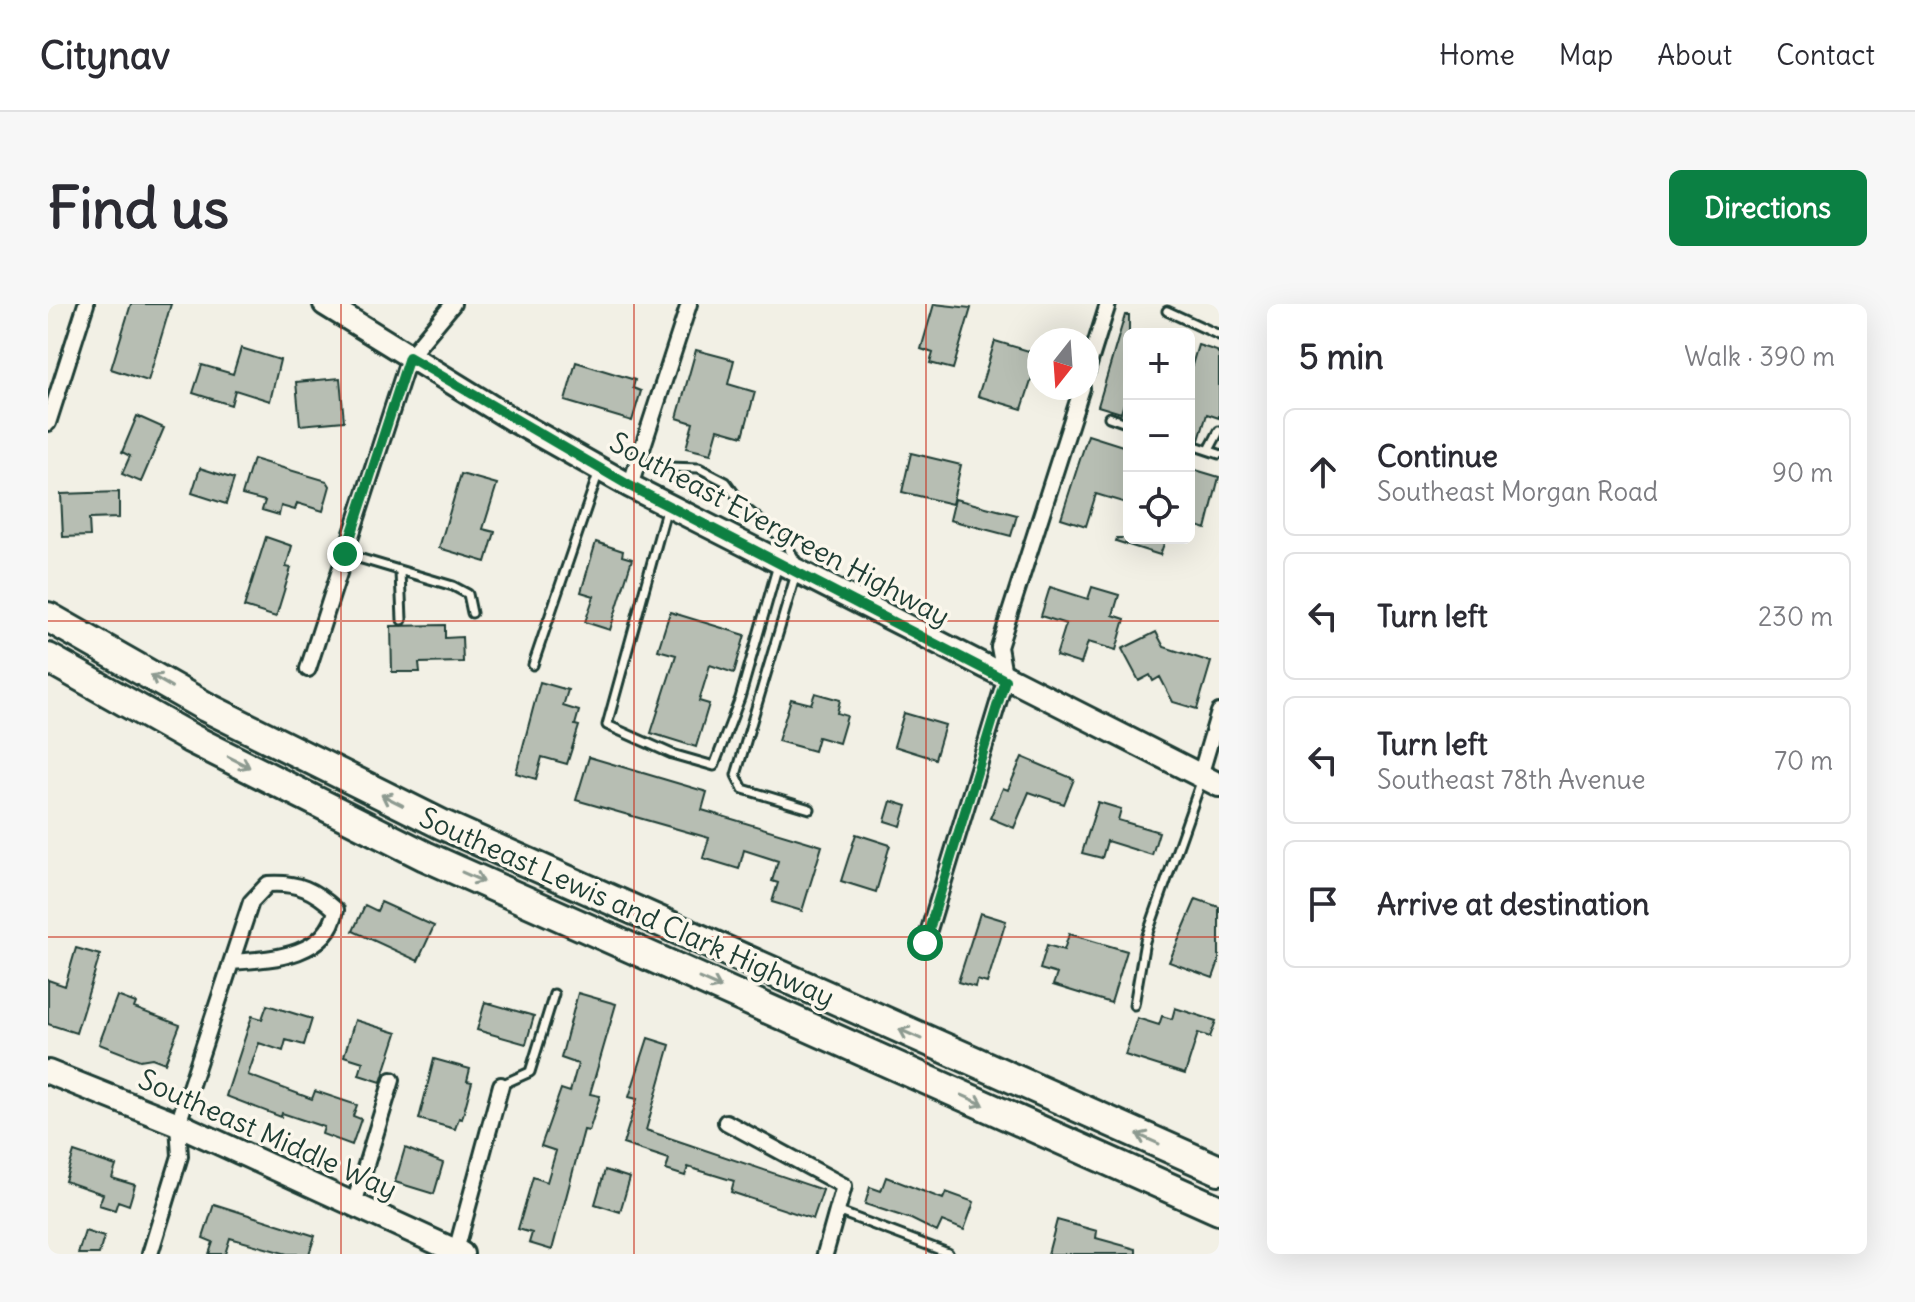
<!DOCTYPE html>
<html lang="en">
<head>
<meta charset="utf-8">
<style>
	body { margin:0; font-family:Delius,sans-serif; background:#f7f7f7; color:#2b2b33 }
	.controls { position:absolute; right:24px; top:24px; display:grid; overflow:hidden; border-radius:12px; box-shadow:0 8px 32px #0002 }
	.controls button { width:72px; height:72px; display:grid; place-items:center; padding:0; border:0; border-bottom:2px solid #e1e1e2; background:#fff; color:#2b2b33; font:40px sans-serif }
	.compass { position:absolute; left:979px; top:24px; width:72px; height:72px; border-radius:50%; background:#fff; box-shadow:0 8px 32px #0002; rotate:197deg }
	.stop { position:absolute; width:24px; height:24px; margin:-18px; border:6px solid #0b8043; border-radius:50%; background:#fff }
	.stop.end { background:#0b8043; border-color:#fff; box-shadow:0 2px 8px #0008 }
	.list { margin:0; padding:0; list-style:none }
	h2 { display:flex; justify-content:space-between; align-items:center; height:104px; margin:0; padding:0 32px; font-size:34px }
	h2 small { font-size:26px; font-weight:400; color:#7c7c81 }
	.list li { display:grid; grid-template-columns:52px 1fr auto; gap:24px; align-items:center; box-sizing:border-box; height:128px; margin:0 16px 16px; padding:0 16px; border:2px solid #e1e1e2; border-radius:12px }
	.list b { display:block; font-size:30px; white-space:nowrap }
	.list p { margin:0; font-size:26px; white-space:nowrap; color:#7c7c81 }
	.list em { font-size:26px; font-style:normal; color:#7c7c81 }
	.icon { flex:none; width:44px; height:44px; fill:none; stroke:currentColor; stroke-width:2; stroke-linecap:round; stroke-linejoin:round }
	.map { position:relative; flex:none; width:1171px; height:950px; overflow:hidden; border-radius:12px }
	header { display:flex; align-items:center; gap:48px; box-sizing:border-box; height:112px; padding:0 40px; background:#fff; border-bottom:2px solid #e1e1e2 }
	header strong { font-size:38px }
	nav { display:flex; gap:44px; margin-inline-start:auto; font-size:28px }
	.intro { display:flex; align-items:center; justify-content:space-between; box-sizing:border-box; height:192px; padding:0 48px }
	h1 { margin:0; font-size:56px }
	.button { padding:20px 36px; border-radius:12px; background:#0b8043; color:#fff; font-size:28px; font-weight:700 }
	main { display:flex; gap:48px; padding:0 48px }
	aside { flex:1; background:#fff; border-radius:12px; box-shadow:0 8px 32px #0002 }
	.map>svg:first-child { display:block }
</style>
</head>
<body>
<header>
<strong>Citynav</strong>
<nav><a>Home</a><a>Map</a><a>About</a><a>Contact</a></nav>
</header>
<div class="intro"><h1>Find us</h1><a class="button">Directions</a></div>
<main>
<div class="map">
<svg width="1171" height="950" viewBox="0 0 1171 950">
	<rect width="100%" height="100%" fill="#f2f0e5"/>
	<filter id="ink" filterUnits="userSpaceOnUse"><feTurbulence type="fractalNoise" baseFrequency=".0125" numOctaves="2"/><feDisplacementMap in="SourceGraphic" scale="16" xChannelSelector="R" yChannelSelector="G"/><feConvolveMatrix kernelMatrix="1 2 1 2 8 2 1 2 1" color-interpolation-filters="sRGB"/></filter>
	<g filter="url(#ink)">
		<!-- building -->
		<path fill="#b7beb3" stroke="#1f3d34" stroke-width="2" d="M83 0H123L100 77 63 65Z
			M886 0 923 4 905 65 882 59 885 49 873 45Z
			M1077 11H1081V83L1073 109 1050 102Z
			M947 37 991 50V70L986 68 974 105 930 92Z
			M1150 41 1169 47 1171 51V114L1159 110 1151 136 1141 134V71Z
			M193 44 232 56 222 97 187 86 183 101 145 89 154 61 185 70Z
			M648 46 686 56 680 80 707 88 695 132 670 125 663 150 638 144 645 119 629 114Z
			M528 58 587 76 585 84 593 87 584 117 517 97Z
			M292 74 296 117 252 121 248 78Z
			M89 112 116 124 93 178 74 170 82 152 74 148Z
			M1040 131 1081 144V200L1048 190 1038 222 1013 214Z
			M863 149 913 161 904 200 854 188Z
			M205 155 279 177 282 182 275 207 249 199 247 206 233 202 231 211 214 206 217 197 194 191Z
			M152 164 186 175 178 200 144 189Z
			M1141 164 1171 173 1158 225 1141 219Z
			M413 170 449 180 435 225 447 228 438 258 391 244Z
			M71 188V214L41 215 42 232 15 233 13 190Z
			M907 195 969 211 963 232 902 216Z
			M218 233 244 242 238 263 243 264 228 313 196 303Z
			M1069 234H1118L1112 251 1068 237Z
			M548 238 575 247 574 252 584 255 562 326 537 318 546 292 533 288Z
			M1002 283 1040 295 1044 283 1071 291 1065 311 1077 315 1068 346 1040 338 1033 360 1008 352 1018 320 993 312Z
			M622 308 697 331 686 369 662 361 651 397 661 400 648 443 603 429 628 351 610 346Z
			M397 321V334L414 333 415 358 371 359 372 368H344L343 322Z
			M1108 328 1116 343 1163 358 1149 405 1125 398 1112 373 1105 377 1102 371 1091 377 1074 345Z
			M492 378 520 386 515 402 531 407 527 421 531 422 519 460 494 453 488 475 468 469Z
			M767 389 792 396 789 409 799 412 791 439 770 433 766 447 730 437 743 395 763 400Z
			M856 409 897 421 887 455 846 442Z
			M541 453 659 488 654 506 774 542 754 607 724 598 730 579 724 577 730 557 696 546 691 565 655 554 661 534 528 496Z
			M974 453 1026 475 1016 500 981 488 966 524 942 514 955 484 960 486Z
			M843 497 859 502 853 522 837 517Z
			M1050 498 1073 505 1070 516 1111 528 1104 551 1059 537 1054 554 1034 549Z
			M808 530 842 541 828 588 793 577Z
			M1148 595 1171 603V657L1165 674 1121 658Z
			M333 598 386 622 370 657 305 627 317 601 329 607Z
			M932 609 958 617 939 679 929 676 927 683 910 678Z
			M1021 630 1079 647 1063 699 1005 681 1009 670 992 665 999 641 1016 646Z
			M28 644 52 651 28 729 0 720V676L17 682Z
			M530 689 568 700 542 790 552 792 541 827 536 826 504 946 481 939 484 929 470 925 485 873 499 878 508 847 493 842 513 785 522 788 530 760 513 754Z
			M69 692 88 699 86 704 132 721 117 759 104 754 92 756 51 740Z
			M437 698 486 712 478 740 429 726Z
			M219 701 264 715 256 741 238 736 235 747 211 739 200 771 264 795 267 787 309 801 305 812 313 815 304 841 274 830 276 823 234 809 233 813 178 792 204 712 214 715Z
			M1127 704 1168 717 1162 733 1150 729 1137 770 1077 751 1089 714 1111 721 1114 712 1124 715Z
			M307 716 349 729 333 778 311 771 315 758 296 752Z
			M600 734 622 741 598 826 775 886 765 915 683 888 686 877 640 863 637 872 618 866 621 855 575 840 589 795 581 793Z
			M386 755 422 765 419 777 424 778 414 815 411 814 407 825 371 815Z
			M357 844 395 859 386 890 347 878Z
			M26 848 68 862 64 874 87 881 81 901 70 897 67 906 51 901 55 890 17 877Z
			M557 866 582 874 572 908 547 900Z
			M838 873 895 895 898 888 926 898 916 926 894 917 889 928 863 915 817 900 822 883 833 887Z
			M166 900 267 932 261 950H239L182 934 177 950H161L165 938 155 934Z
			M1009 916 1049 927 1048 934 1088 945V950H1000Z
			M37 927 56 933 51 950H30Z"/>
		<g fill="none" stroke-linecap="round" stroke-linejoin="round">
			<defs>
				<path id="lane" d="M1119 7 1171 31
					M1061 113 1081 120
					M1141 140 1171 150
					M1161 146 1171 127
					M588 162 651 164 678 178 697 204 736 236 749 259
					M619 203 559 421 624 450 666 462 692 394 730 261
					M297 250 405 282 420 290 424 309
					M352 268 354 316
					M748 270 688 471 695 485 762 505
					M485 361 551 167
					M1086 701 1097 637 1154 475
					M453 781 482 768 506 690
					M789 907 900 949"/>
				<path id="street" d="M1039 67 1060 0
					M0 119 38 0
					M582 182 641 0
					M260 365 361 53 405 0
					M1152 472 1171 408
					M877 639 957 376 951 343 1034 84
					M678 818 796 882 777 950
					M306 900 344 776
					M408 947 453 781
					M102 950 132 852 130 820 203 598 220 580C250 578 266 586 288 606 279 653 223 655 184 658"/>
				<path id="secondary" d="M277 0 465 116 582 182 1171 481
					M0 768 130 820 414 950"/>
				<path id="highway" d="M0 313 158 403 395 521 1171 866
					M0 354 142 434 377 552 1171 906"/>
			</defs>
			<!-- lane casing -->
			<use href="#lane" stroke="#1f3d34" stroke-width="13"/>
			<!-- street casing -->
			<use href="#street" stroke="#1f3d34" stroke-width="20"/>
			<!-- secondary casing -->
			<use href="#secondary" stroke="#1f3d34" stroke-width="28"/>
			<!-- highway casing -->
			<use href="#highway" stroke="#1f3d34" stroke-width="34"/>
			<!-- lane -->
			<use href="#lane" stroke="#fbf7ec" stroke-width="7"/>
			<!-- street -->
			<use href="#street" stroke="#fbf7ec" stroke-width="14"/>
			<!-- secondary -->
			<use href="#secondary" stroke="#fbf7ec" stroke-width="22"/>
			<!-- highway -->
			<use href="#highway" stroke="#fbf7ec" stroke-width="28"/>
		</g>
		<!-- one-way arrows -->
		<defs><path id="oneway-shaft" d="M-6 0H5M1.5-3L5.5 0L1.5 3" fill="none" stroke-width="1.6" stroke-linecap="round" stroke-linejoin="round" transform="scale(2)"/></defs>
		<g stroke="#8d9a90">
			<use href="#oneway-shaft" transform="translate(113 377) rotate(-150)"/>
			<use href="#oneway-shaft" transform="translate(191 458) rotate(27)"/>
			<use href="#oneway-shaft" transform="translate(344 496) rotate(-153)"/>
			<use href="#oneway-shaft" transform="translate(425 573) rotate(24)"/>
			<use href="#oneway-shaft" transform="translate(662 679) rotate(24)"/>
			<use href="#oneway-shaft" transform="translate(862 730) rotate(-156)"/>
			<use href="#oneway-shaft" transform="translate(925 796) rotate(24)"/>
			<use href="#oneway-shaft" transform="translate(1100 835) rotate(-156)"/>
		</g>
	</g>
	<g fill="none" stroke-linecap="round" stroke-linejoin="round" filter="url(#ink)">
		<!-- route -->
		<path stroke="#0b8043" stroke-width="10" d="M297 250 361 53 582 182 957 376 877 639"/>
	</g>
	<!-- grid -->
	<path fill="none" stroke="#c8321e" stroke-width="2" stroke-opacity="0.55" d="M293 0V950M586 0V950M878 0V950M0 317H1171M0 633H1171"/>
	<g text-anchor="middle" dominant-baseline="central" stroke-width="7" stroke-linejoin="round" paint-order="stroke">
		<!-- street labels -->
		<g font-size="28" fill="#1f3d34" stroke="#fbf7ec">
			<text transform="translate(732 225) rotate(28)">Southeast Evergreen Highway</text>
			<text transform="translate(579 603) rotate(24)">Southeast Lewis and Clark Highway</text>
			<text transform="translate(220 830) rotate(24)">Southeast Middle Way</text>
		</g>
	</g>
</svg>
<div class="controls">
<button>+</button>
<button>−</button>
<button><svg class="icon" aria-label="locate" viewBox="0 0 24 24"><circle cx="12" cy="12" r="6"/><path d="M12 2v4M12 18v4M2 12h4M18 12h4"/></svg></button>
</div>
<svg class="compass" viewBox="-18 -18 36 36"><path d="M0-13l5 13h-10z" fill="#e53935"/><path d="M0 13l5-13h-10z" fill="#7c7c81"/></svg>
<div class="stop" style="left:877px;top:639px"></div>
<div class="stop end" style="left:297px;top:250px"></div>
</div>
<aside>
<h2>5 min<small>Walk · 390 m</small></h2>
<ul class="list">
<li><svg class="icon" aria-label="ahead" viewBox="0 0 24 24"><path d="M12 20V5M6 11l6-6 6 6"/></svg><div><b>Continue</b><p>Southeast Morgan Road</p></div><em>90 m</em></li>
<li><svg class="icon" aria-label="left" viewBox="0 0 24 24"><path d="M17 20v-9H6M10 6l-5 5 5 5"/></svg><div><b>Turn left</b></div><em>230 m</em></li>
<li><svg class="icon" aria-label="left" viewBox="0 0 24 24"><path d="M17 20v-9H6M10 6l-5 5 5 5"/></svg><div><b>Turn left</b><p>Southeast 78th Avenue</p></div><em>70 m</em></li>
<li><svg class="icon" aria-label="arrive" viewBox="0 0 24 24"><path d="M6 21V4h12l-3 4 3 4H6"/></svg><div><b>Arrive at destination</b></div></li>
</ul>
</aside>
</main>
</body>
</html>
